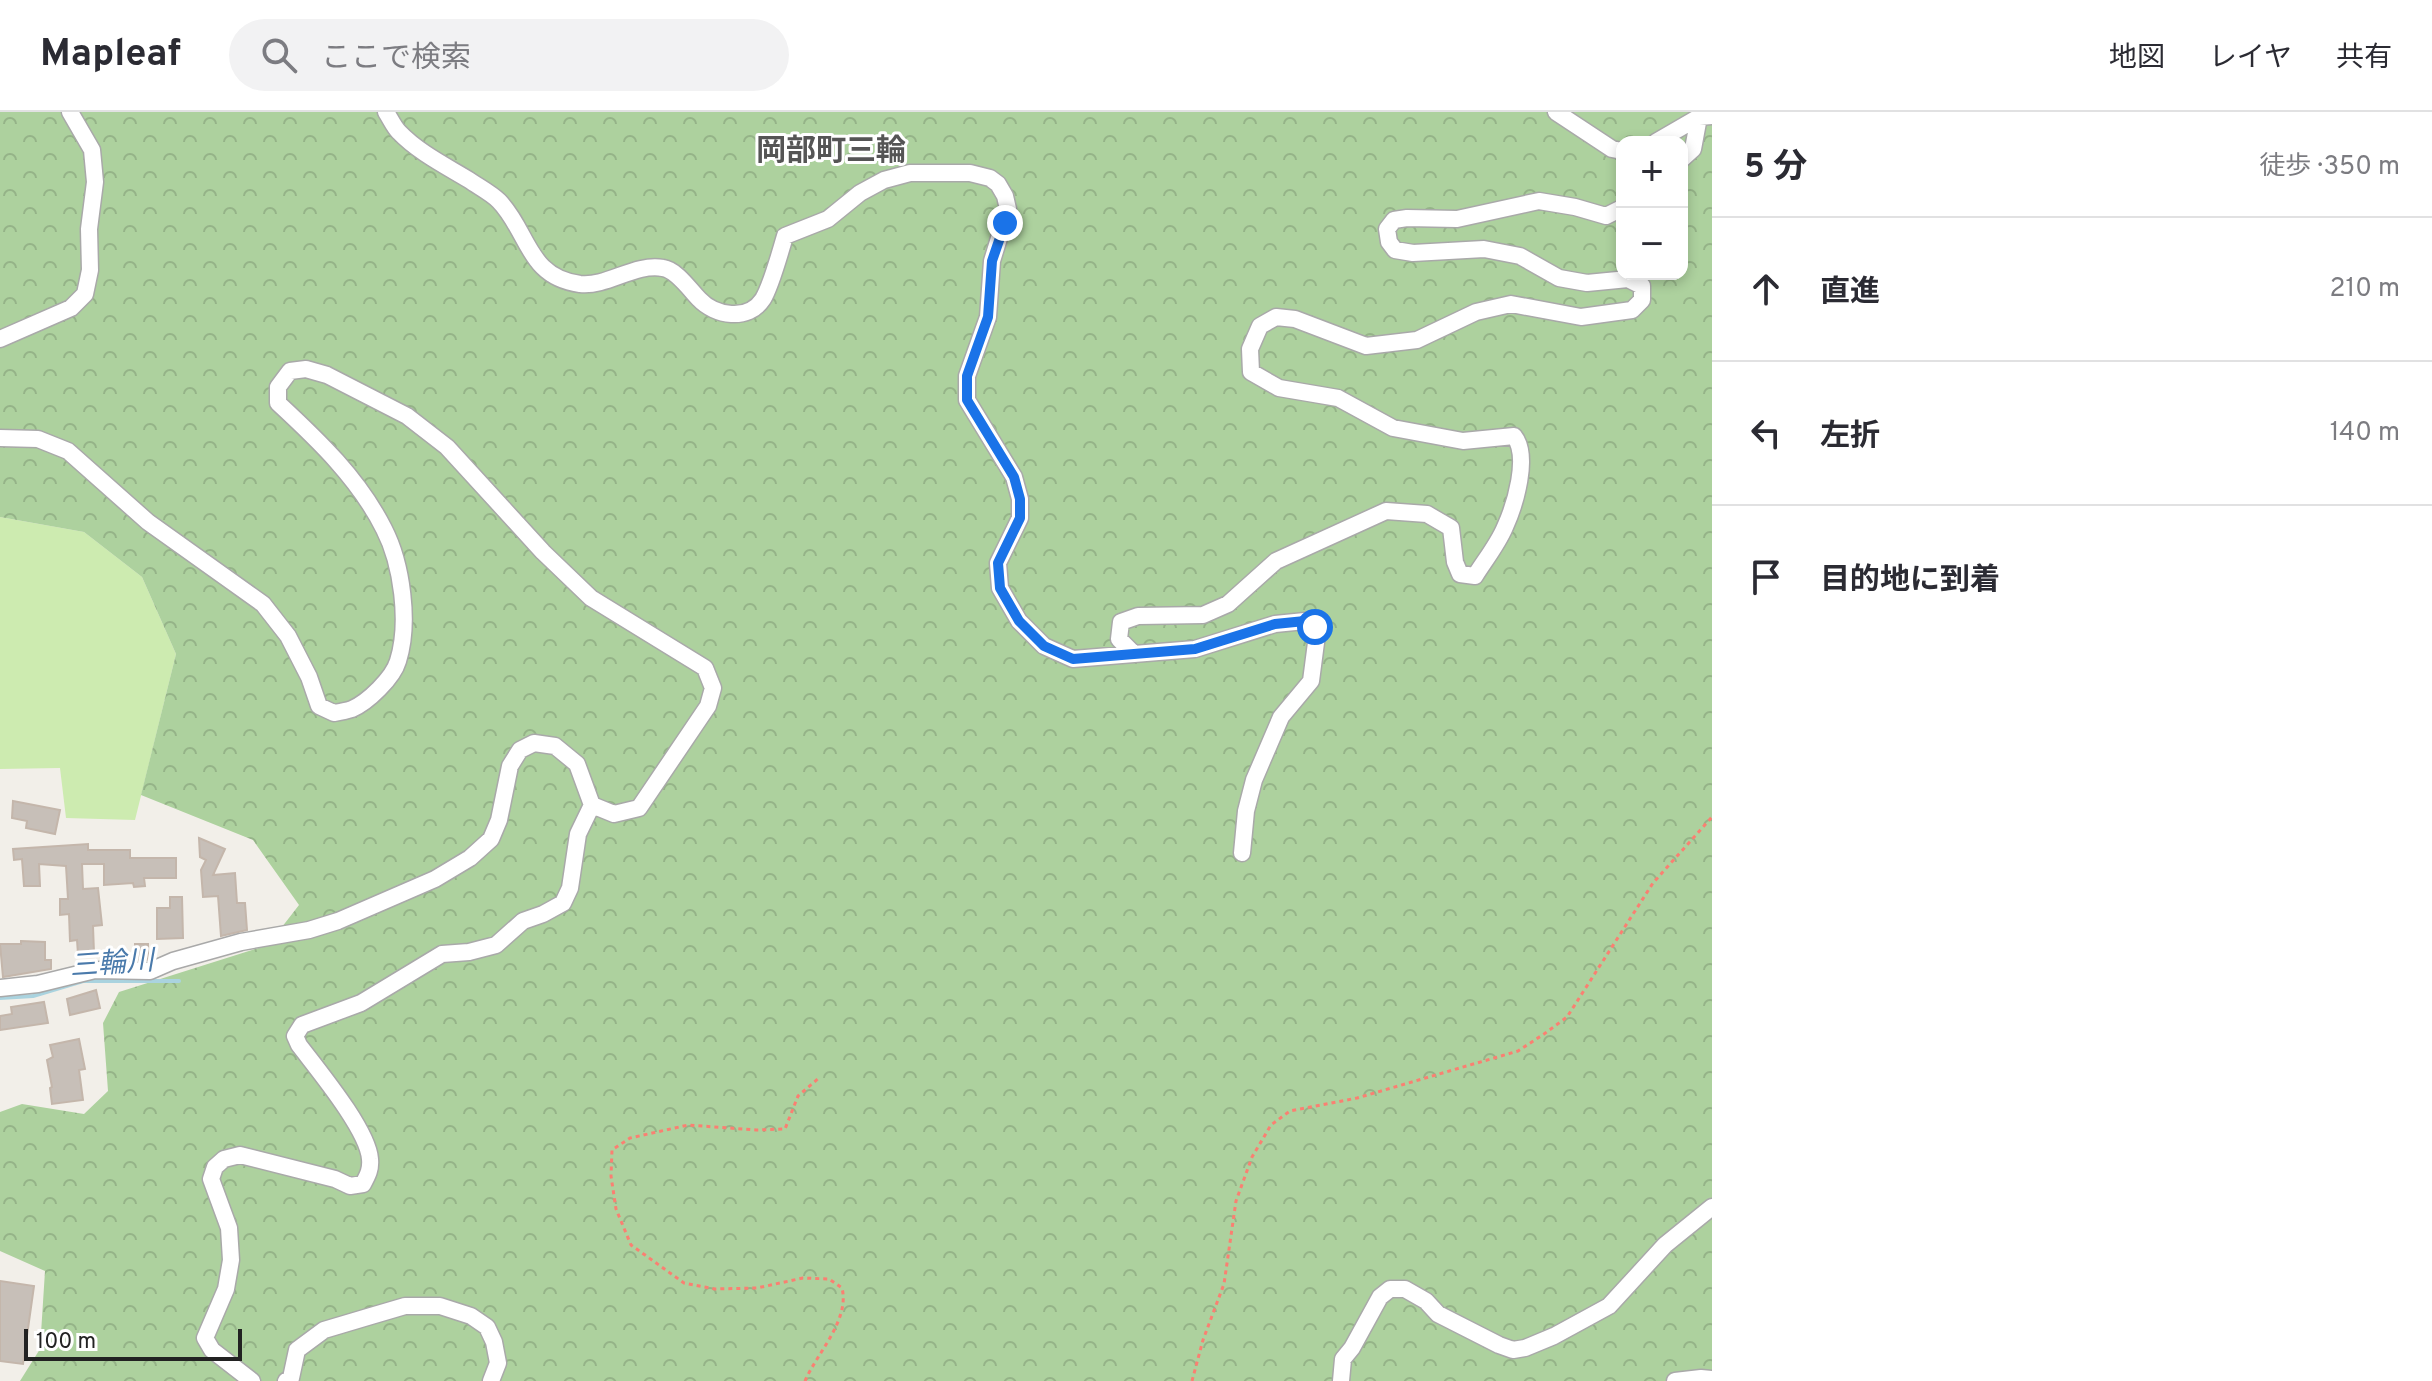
<!DOCTYPE html>
<html lang="ja">
<head>
<meta charset="utf-8">
<style>
	body { margin:0; font-family:Overpass,"Noto Sans JP",sans-serif; background:#f2f2f3; color:#2b2b33 }
	.controls { position:absolute; right:24px; top:24px; display:grid; overflow:hidden; border-radius:16px; box-shadow:0 4px 12px #0003 }
	.controls button { width:72px; height:72px; display:grid; place-items:center; padding:0; border:0; border-bottom:2px solid #e1e1e2; background:#fff; color:#2b2b33; font:40px sans-serif }
	.scale { position:absolute; left:24px; bottom:20px; width:218px; box-sizing:border-box; padding-left:8px; border:4px solid #222; border-top:0; font-size:22px; line-height:28px; white-space:nowrap; color:#222; -webkit-text-stroke:6px #fff; paint-order:stroke }
	.stop { position:absolute; width:24px; height:24px; margin:-18px; border:6px solid #1a73e8; border-radius:50%; background:#fff }
	.stop.end { background:#1a73e8; border-color:#fff; box-shadow:0 2px 8px #0008 }
	.list { margin:0; padding:0; list-style:none }
	h2 { display:flex; justify-content:space-between; align-items:center; height:104px; margin:0; padding:0 32px; font-size:34px }
	h2 small { font-size:26px; font-weight:400; color:#7c7c81 }
	.list li { display:grid; grid-template-columns:52px 1fr auto; gap:24px; align-items:center; box-sizing:border-box; height:144px; padding:0 32px; border-top:2px solid #e1e1e2 }
	.list b { display:block; font-size:30px; white-space:nowrap }
	.list em { font-size:26px; font-style:normal; color:#7c7c81 }
	.icon { flex:none; width:44px; height:44px; fill:none; stroke:currentColor; stroke-width:2; stroke-linecap:round; stroke-linejoin:round }
	.map { position:relative; flex:none; width:1712px; height:1269px; overflow:hidden }
	header { display:flex; align-items:center; gap:48px; box-sizing:border-box; height:112px; padding:0 40px; background:#fff; border-bottom:2px solid #e1e1e2 }
	header strong { font-size:38px }
	nav { display:flex; gap:44px; margin-inline-start:auto; font-size:28px }
	.search { width:560px; height:72px; background:#f2f2f3; display:flex; align-items:center; gap:20px; box-sizing:border-box; padding:0 28px; border-radius:44px; color:#7c7c81; font-size:30px }
	main { display:flex }
	aside { flex:1; background:#fff }
	.map>svg:first-child { display:block }
</style>
</head>
<body>
<header>
<strong>Mapleaf</strong>
<div class="search"><svg class="icon" aria-label="search" viewBox="0 0 24 24"><circle cx="10" cy="10" r="6"/><path d="M15 15l6 6"/></svg>ここで検索</div>
<nav><a>地図</a><a>レイヤ</a><a>共有</a></nav>
</header>
<main>
<div class="map">
<svg width="1712" height="1269" viewBox="0 0 1712 1269">
	<defs>
		<pattern id="forest-crowns" width="20" height="18" patternUnits="userSpaceOnUse" patternTransform="scale(2)"><rect width="20" height="18" fill="#add19e"/><path d="M2 6a3 3 0 1 1 6 0M12 15a3 3 0 1 1 6 0" fill="none" stroke="#95b388"/></pattern>
	</defs>
	<rect width="100%" height="100%" fill="#f2efe9"/>
	<!-- grass -->
	<path fill="#cdebb0" d="M0 405 84 420 142 465 176 542 135 708 66 706 60 656 0 657Z"/>
	<!-- forest -->
	<path fill="url(#forest-crowns)" fill-rule="evenodd" d="M0 0H1712V1269H20L40 1237 45 1159 0 1139V1000L22 992 84 1002 108 979 103 911 119 880 268 833 299 793 253 728 141 683 176 542 142 465 84 420 0 405ZM1622 30H1682V162H1622Z"/>
	<g fill="none" stroke-linecap="round" stroke-linejoin="round">
		<!-- stream -->
		<path stroke="#aad3df" stroke-width="4" d="M0 886 33 884 83 869H179"/>
	</g>
	<!-- building -->
	<path fill="#c7bfb8" stroke="#c4b6ab" stroke-width="2" d="M13 689 60 698 55 722 26 716 27 709 12 706Z
		M199 726 225 737 213 763 235 761 237 791H245L247 818 221 824 218 784 203 785 201 758 206 748 200 745Z
		M88 732V738H130V746H176V766H144L145 774 134 775 133 771 104 773V752H82L83 777 98 776 102 813 93 814 94 841 78 842 77 828 70 829 69 802 60 803V787H68L66 754 39 752 40 774H24L22 747 14 748 13 737Z
		M170 785H182L183 826 157 827V796H170Z
		M21 829 45 830V848H51V857L3 865 0 832H21Z
		M135 832H148V848H135Z
		M96 878 100 896 70 903 67 887Z
		M44 890 48 911 0 918V904L12 902 11 895Z
		M79 927 85 957 79 958 83 988 52 992 50 976 52 975 47 948 53 945 50 933Z
		M0 1169 34 1174 23 1252 0 1249Z"/>
	<g fill="none" stroke-linecap="round" stroke-linejoin="round">
		<defs>
			<path id="street" d="M386 0C390 6 394 15 399 20 418 40 446 54 469 68 479 75 491 81 499 89 529 120 527 165 580 172 608 175 634 151 663 156 677 158 690 178 699 187 715 204 748 210 763 187 771 174 780 141 785 124L828 107 860 81 884 68 910 61H970L990 66 998 72 1005 84 1008 97 992 149 988 205 967 264V288L1014 365 1020 387V406L998 451 1000 476 1019 509 1044 534 1073 547 1195 537 1275 512 1305 509 1315 515 1317 523 1311 569 1281 605 1254 668 1246 699 1242 741
				M1556 0 1612 37 1622 39
				M1656 30 1699 5 1712 4
				M1682 47 1693 37 1699 5
				M0 227 71 196 85 182 90 158 89 117 95 70 92 38 70 0
				M0 326 38 327 68 339 148 410 263 492 288 524 309 565 319 594 334 601C340 600 346 599 352 597 368 590 393 566 398 549 410 511 402 452 384 417 359 367 318 328 278 291V275L290 259 306 257 327 263 407 304 447 335 543 440 591 486 705 556 713 576 708 594 639 696 614 702 592 693
				M1134 542 1119 527 1121 510 1138 504 1203 503 1228 492 1276 449 1386 399 1427 402 1451 416 1455 450 1460 462 1475 464C1485 448 1498 432 1505 415 1515 393 1530 344 1514 324L1463 329 1393 316 1338 286 1279 276 1251 260 1250 237 1260 214 1276 205 1295 207 1366 234 1417 228 1476 200 1511 192 1581 205 1632 198 1642 188V174L1628 167 1587 171 1559 166 1520 144 1484 137 1413 141 1395 138 1389 130 1387 117 1394 108 1407 106 1457 107 1539 89 1575 95 1606 104 1622 96
				M0 876 38 872 95 858 150 859 173 849 241 830 309 818 338 809 435 767 470 746 491 727 499 708 510 654 520 638 534 631 555 634 577 652 592 693 578 722 570 776 563 791 543 802 523 809 496 833 469 840 442 842 361 891 302 913 295 924 299 933C318 958 368 1018 370 1047 371 1057 368 1063 363 1072L350 1074 335 1067 240 1043 224 1047 215 1055 211 1067 229 1116 231 1148 226 1177 205 1226 212 1238 252 1269
				M286 1269 291 1266 297 1238 324 1218 371 1204 405 1194H440L471 1204 487 1215 494 1230 498 1251 491 1269
				M1341 1269 1343 1247 1352 1236 1380 1185 1390 1177H1405L1426 1189 1438 1202 1499 1233 1513 1238 1525 1236 1554 1224 1609 1194 1665 1133 1712 1095
				M1675 1269 1701 1266 1712 1267"/>
		</defs>
		<!-- street casing -->
		<use href="#street" stroke="#a9a9a9" stroke-width="19"/>
		<!-- path -->
		<path stroke="#fa8072" stroke-width="3" stroke-dasharray="4 4" stroke-linecap="butt" d="M805 1269C817 1241 850 1208 842 1176L829 1167 803 1166 757 1176 715 1177 684 1171 631 1133 616 1097 611 1064 612 1038 630 1026 688 1013 756 1018 785 1017 798 984 820 965
			M1192 1269 1203 1228 1224 1172 1236 1089 1252 1045 1271 1013 1290 999 1357 986 1518 939 1544 922 1567 905 1653 771 1712 705"/>
		<!-- street -->
		<use href="#street" stroke="#fff" stroke-width="16"/>
	</g>
	<g fill="none" stroke-linecap="round" stroke-linejoin="round">
		<!-- route -->
		<path stroke="#1a73e8" stroke-width="10" d="M1005 111 992 149 988 205 967 264V288L1014 365 1020 387V406L998 451 1000 476 1019 509 1044 534 1073 547 1195 537 1275 512 1305 509 1315 515"/>
	</g>
	<g text-anchor="middle" dominant-baseline="central" stroke-width="6" stroke-linejoin="round" paint-order="stroke">
		<!-- water labels -->
		<g font-size="28" font-style="italic" fill="#4a7aab" stroke="#fff">
			<text transform="translate(112 853) rotate(-4)">三輪川</text>
		</g>
		<!-- quarter labels -->
		<g font-size="30" font-weight="bold" fill="#555" stroke="#fff">
			<text x="831" y="40">岡部町三輪</text>
		</g>
	</g>
</svg>
<div class="controls">
<button>+</button>
<button>−</button>
</div>
<div class="scale">100 m</div>
<div class="stop" style="left:1315px;top:515px"></div>
<div class="stop end" style="left:1005px;top:111px"></div>
</div>
<aside>
<h2>5 分<small>徒歩 · 350 m</small></h2>
<ul class="list">
<li><svg class="icon" aria-label="ahead" viewBox="0 0 24 24"><path d="M12 20V5M6 11l6-6 6 6"/></svg><div><b>直進</b></div><em>210 m</em></li>
<li><svg class="icon" aria-label="left" viewBox="0 0 24 24"><path d="M17 20v-9H6M10 6l-5 5 5 5"/></svg><div><b>左折</b></div><em>140 m</em></li>
<li><svg class="icon" aria-label="arrive" viewBox="0 0 24 24"><path d="M6 21V4h12l-3 4 3 4H6"/></svg><div><b>目的地に到着</b></div></li>
</ul>
</aside>
</main>
</body>
</html>
